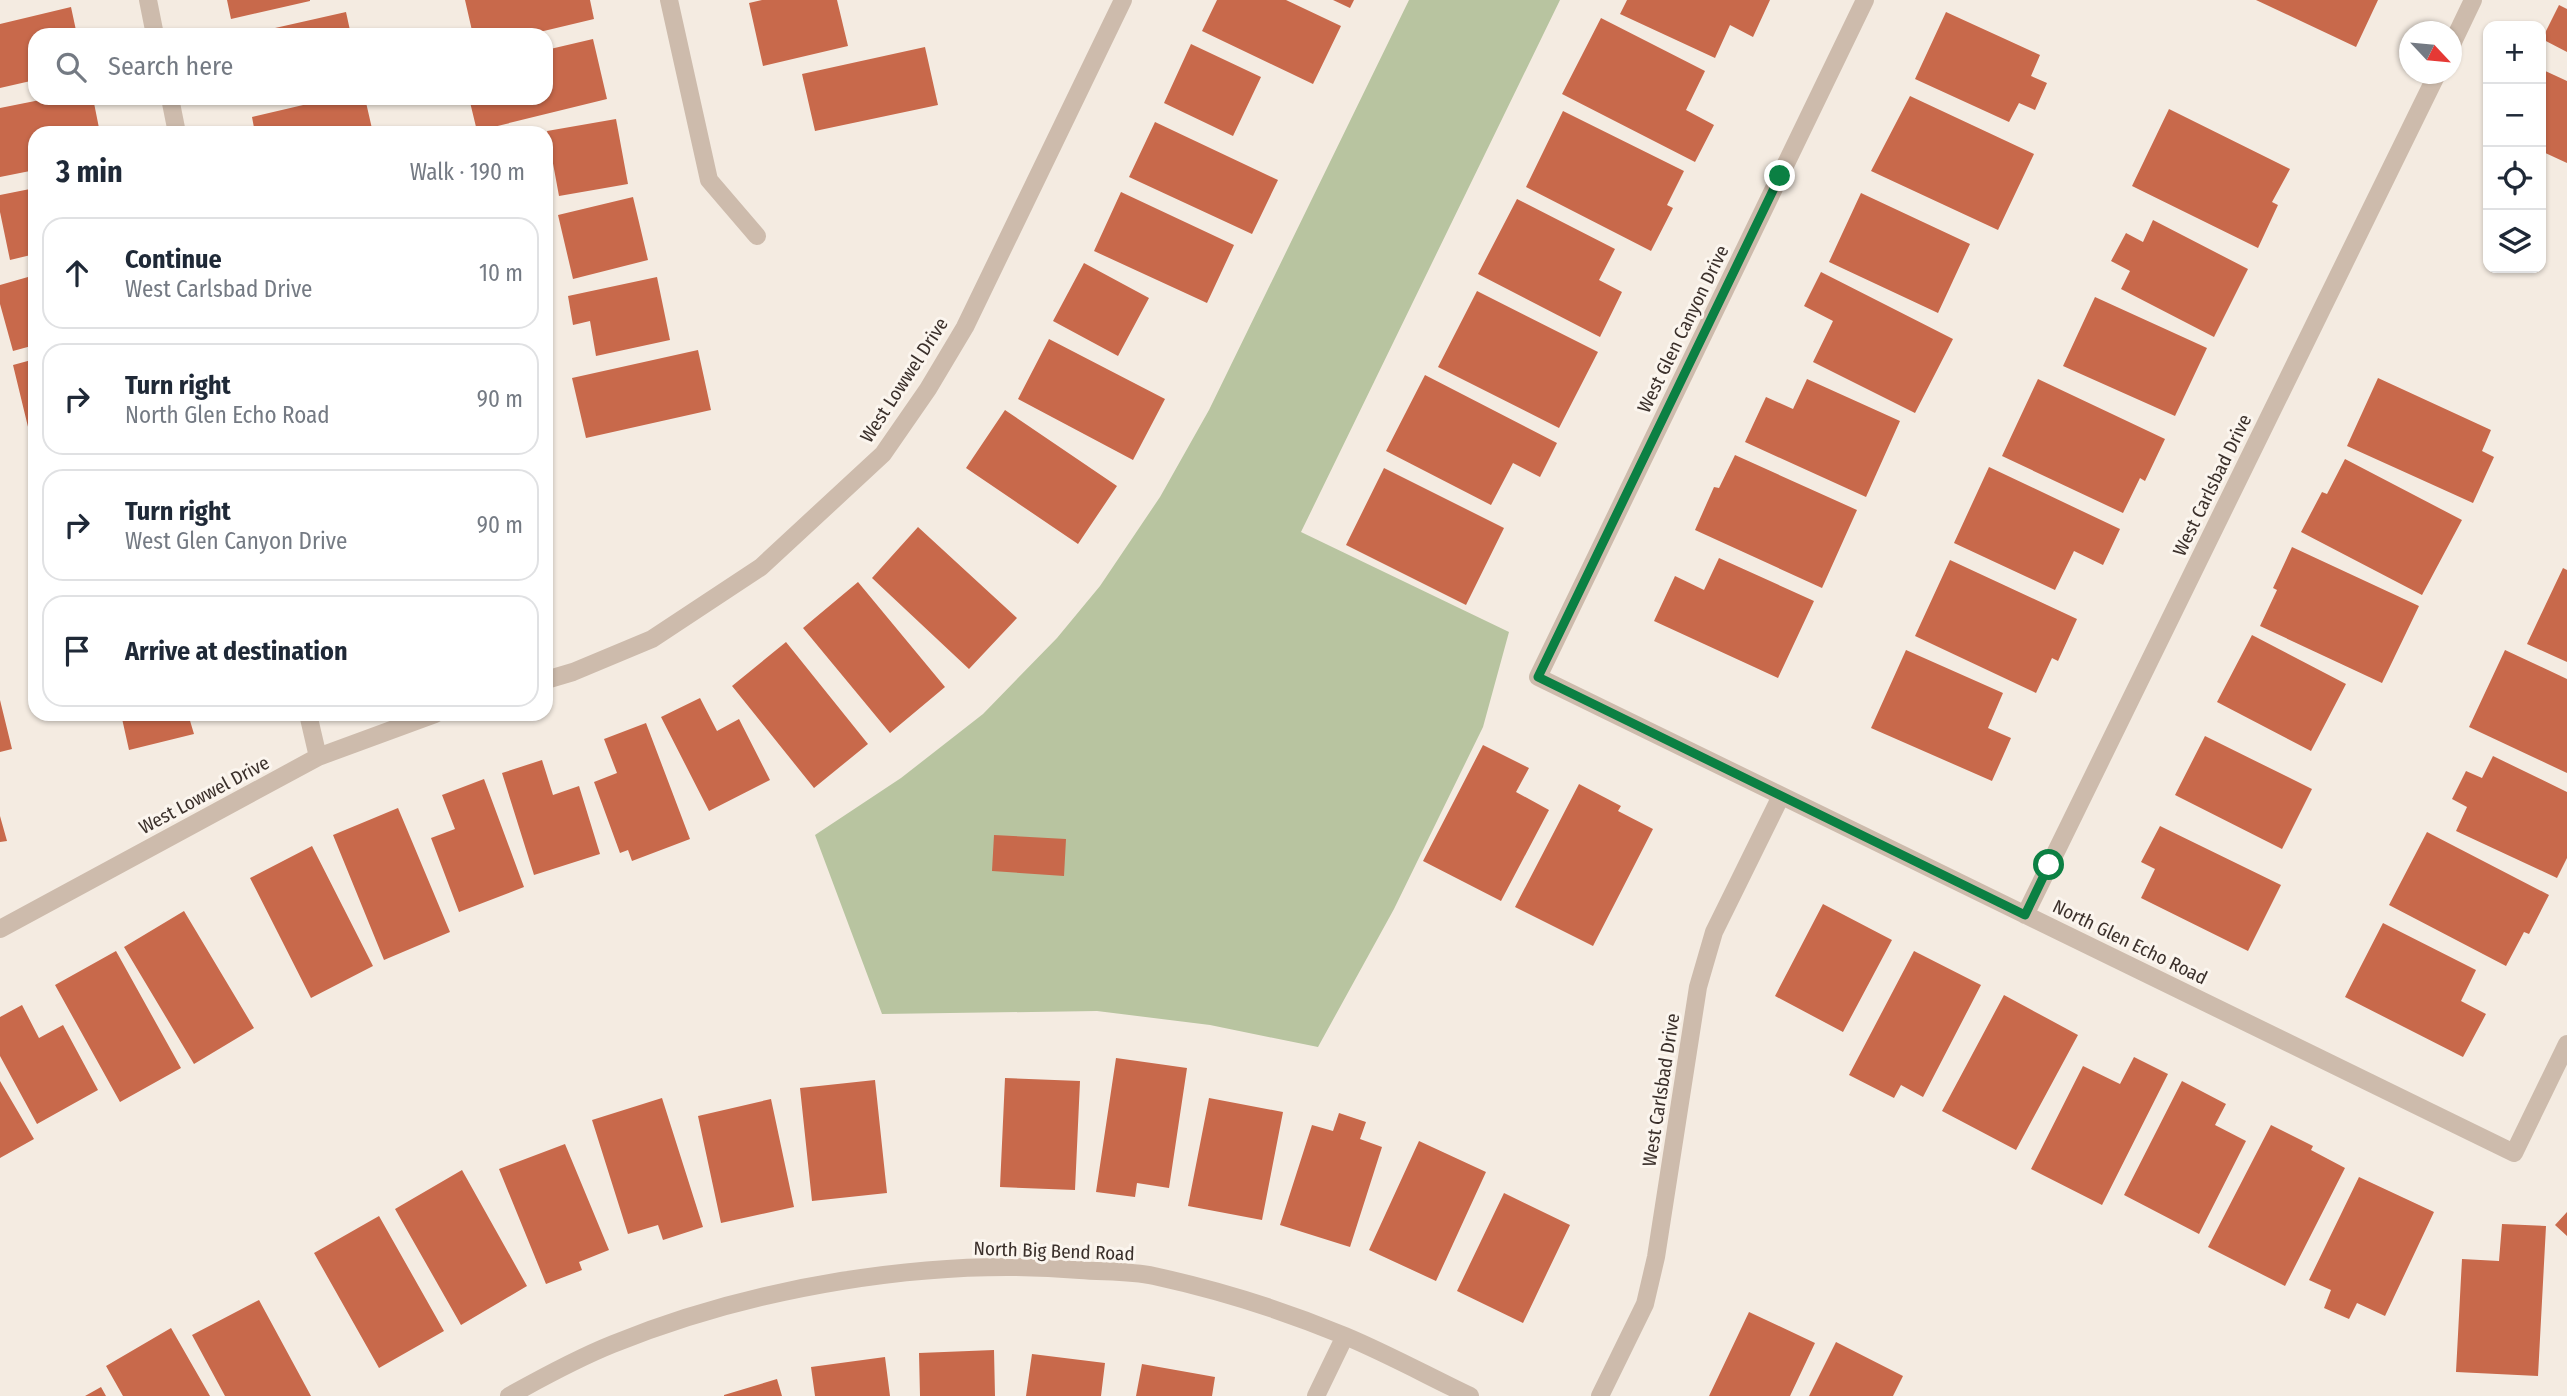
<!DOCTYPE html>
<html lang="en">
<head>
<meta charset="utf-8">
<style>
	body { margin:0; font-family:"Fira Sans Condensed",sans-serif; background:#f2f2f3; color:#1f2937 }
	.controls { position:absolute; right:21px; top:21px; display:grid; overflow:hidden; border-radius:14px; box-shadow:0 2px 5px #0004 }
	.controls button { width:63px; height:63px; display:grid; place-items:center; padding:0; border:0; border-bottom:2px solid #e0e1e3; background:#fff; color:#1f2937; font:35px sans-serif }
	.compass { position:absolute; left:2399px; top:21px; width:63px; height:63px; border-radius:50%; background:#fff; box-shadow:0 2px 5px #0004; rotate:116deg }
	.stop { position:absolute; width:21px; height:21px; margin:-16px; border:5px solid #0b8043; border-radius:50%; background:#fff }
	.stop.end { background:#0b8043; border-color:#fff; box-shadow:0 2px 7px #0008 }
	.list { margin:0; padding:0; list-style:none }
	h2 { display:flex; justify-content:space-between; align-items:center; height:91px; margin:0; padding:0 28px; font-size:30px }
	h2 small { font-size:23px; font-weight:400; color:#747a83 }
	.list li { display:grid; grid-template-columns:46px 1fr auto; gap:21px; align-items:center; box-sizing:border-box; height:112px; margin:0 14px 14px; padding:0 14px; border:2px solid #e0e1e3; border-radius:21px }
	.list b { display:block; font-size:26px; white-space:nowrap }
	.list p { margin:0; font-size:23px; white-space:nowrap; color:#747a83 }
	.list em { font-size:23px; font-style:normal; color:#747a83 }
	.icon { flex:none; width:38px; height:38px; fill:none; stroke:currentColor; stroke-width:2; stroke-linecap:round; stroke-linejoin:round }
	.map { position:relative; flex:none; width:2567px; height:1396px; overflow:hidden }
	.search { position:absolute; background:#fff; box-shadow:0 2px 5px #0004; left:28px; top:28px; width:525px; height:77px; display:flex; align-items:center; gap:18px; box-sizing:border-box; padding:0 24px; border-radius:21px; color:#747a83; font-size:26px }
	.panel { position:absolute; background:#fff; box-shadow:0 2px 5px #0004; left:28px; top:126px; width:525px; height:595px; border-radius:21px }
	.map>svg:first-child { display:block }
</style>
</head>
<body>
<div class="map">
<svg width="2567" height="1396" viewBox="0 0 2567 1396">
	<rect width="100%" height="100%" fill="#f4ebe1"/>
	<!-- green -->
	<path fill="#b8c4a0" d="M1409 0H1560L1301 532 1509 632 1483 727 1394 909 1318 1047 1210 1025 1097 1011 882 1014 815 835 901 778 983 714 1057 638 1100 586 1160 497 1209 410Z"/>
	<!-- building -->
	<path fill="#c8694b" d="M227 0H310V1L231 19Z
		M465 0H590L594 19 527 35H473Z
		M762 0H837L848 46 763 66 749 3Z
		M1217 0H1286L1341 26 1313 84 1202 31Z
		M1333 0H1354L1350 8Z
		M1627 0H1770L1753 37 1730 25 1715 58 1620 14Z
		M2256 0H2378L2356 47Z
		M2559 5 2567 9V52L2542 39Z
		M71 7 77 35H35V80L0 88V24Z
		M346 12 351 35H248V34Z
		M1946 12 2040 55 2031 76 2047 83 2035 110 2019 103 2009 122 1915 79Z
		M1601 18 1705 71 1686 110 1714 125 1695 162 1562 94Z
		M593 39 607 99 477 131 469 98H546V50Z
		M1191 44 1261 77 1233 136 1164 103Z
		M925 47 938 105 815 131 802 74Z
		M2541 69 2567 81V163L2541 151Z
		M1910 96 2034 154 1998 230 1871 171Z
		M50 98H93L100 133H35V170L0 177V108Z
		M333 98H365L373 133H255L252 117Z
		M2169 109 2290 169 2272 202 2278 205 2258 248 2132 186Z
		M1563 111 1684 171 1667 205 1673 208 1651 251 1526 187Z
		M616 119 628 184 559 196 547 131Z
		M1155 122 1278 180 1252 234 1129 177Z
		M35 188V254L10 260 0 212V195Z
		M1121 192 1234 245 1207 303 1094 251Z
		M1861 193 1970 244 1938 313 1829 262Z
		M633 197 648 260 573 279 558 215Z
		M1517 199 1615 249 1599 280 1622 292 1600 337 1478 274Z
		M2153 220 2248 269 2214 337 2121 289 2130 271 2111 261 2126 233 2143 242Z
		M1084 263 1149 298 1118 356 1053 321Z
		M1821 272 1953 339 1915 413 1813 362 1833 321 1804 306Z
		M35 275V345L13 351 0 304V285Z
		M657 277 670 340 596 356 590 321 573 325 568 296Z
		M1477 291 1598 352 1559 428 1438 367Z
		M2095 297 2207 348 2175 416 2063 366Z
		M1049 339 1165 399 1133 460 1018 399Z
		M698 350 711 410 586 438 572 378Z
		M35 359V429L29 431 13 365Z
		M1425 375 1557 443 1540 477 1513 463 1491 505 1386 451Z
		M2378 378 2491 430 2482 451 2494 457 2473 503 2347 446Z
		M1807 379 1900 421 1866 497 1745 442 1766 397 1793 409Z
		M2038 379 2165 439 2145 481 2140 478 2123 513 2002 456Z
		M1005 410 1117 486 1078 544 966 468Z
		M1735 455 1857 510 1822 588 1695 530 1714 487 1719 488Z
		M2345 459 2462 520 2422 595 2301 532 2322 492 2327 494Z
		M1989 467 2120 529 2103 565 2074 551 2055 590 1954 543Z
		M1384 468 1504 528 1466 605 1346 545Z
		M918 527 1017 618 969 669 872 578Z
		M2292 547 2419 606 2382 683 2260 626 2277 590 2273 588Z
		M1719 558 1814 601 1778 678 1654 621 1675 576 1704 590Z
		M1950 560 2077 619 2058 661 2052 658 2036 693 1915 636Z
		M2563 568 2567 570V662L2527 644Z
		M858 582 945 687 890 733 803 628Z
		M2252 635 2346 684 2311 751 2217 702Z
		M786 642 868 744 814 788 732 686Z
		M1906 650 2003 693 1988 728 2011 738 1992 781 1871 728Z
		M2505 650 2567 679V773L2469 727Z
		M700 698 717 731 739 719 770 780 709 811 661 717Z
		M0 700 12 749 0 752Z
		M121 714H188L194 734 129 750Z
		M646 723 690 839 632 861 628 850 620 853 594 782 617 773 604 739Z
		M2205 736 2312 789 2282 849 2175 795Z
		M1483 745 1529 768 1516 792 1549 810 1501 901 1423 861Z
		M2493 756 2567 792V858L2557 878 2456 831 2467 807 2452 799 2466 771 2482 778Z
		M542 760 553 795 579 786 600 854 534 875 502 773Z
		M484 779 524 887 459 912 431 838 455 829 442 795Z
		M1579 784 1621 806 1618 811 1653 829 1593 946 1515 907Z
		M398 808 450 932 384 960 333 835Z
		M0 816 7 841 0 842Z
		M2160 826 2281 885 2248 951 2141 898 2155 869 2141 862Z
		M2427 832 2549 895 2529 934 2524 932 2506 966 2389 905Z
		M994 835 1066 839 1064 876 992 871Z
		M312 846 373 966 311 998 250 878Z
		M1823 904 1892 940 1843 1032 1775 996Z
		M184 911 254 1028 194 1064 124 947Z
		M2383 923 2476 970 2461 1001 2486 1014 2463 1057 2345 997Z
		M116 951 181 1068 120 1102 55 985Z
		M1914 951 1981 985 1923 1097 1901 1085 1894 1098 1849 1075Z
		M2004 995 2078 1035 2016 1150 1942 1111Z
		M22 1005 39 1038 63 1025 98 1090 37 1124 0 1056V1017Z
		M2134 1057 2168 1074 2102 1205 2031 1169 2083 1066 2120 1084Z
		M1116 1058 1187 1068 1169 1188 1137 1183 1135 1197 1096 1192Z
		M1005 1078 1080 1081 1075 1190 1000 1187Z
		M875 1080 887 1193 812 1201 800 1088Z
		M0 1081 34 1139 0 1158Z
		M2182 1081 2226 1104 2215 1125 2246 1141 2199 1234 2124 1195Z
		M662 1098 703 1227 663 1240 658 1225 628 1234 592 1120Z
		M1209 1098 1283 1112 1262 1220 1188 1206Z
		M771 1099 794 1207 721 1223 698 1116Z
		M1339 1113 1366 1122 1360 1139 1382 1147 1350 1247 1280 1225 1312 1125 1333 1131Z
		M2271 1125 2313 1146 2311 1150 2345 1168 2285 1286 2208 1247Z
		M1419 1141 1486 1172 1436 1281 1369 1250Z
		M565 1144 609 1250 579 1262 582 1270 546 1284 499 1169Z
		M462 1170 527 1286 461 1325 395 1209Z
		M2359 1177 2434 1212 2385 1316 2357 1303 2349 1319 2324 1308 2331 1290 2309 1280Z
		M1504 1193 1570 1225 1523 1323 1457 1291Z
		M2567 1212V1236L2555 1225Z
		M379 1216 444 1331 379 1368 314 1253Z
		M2502 1224 2546 1226 2538 1376 2456 1372 2462 1259 2499 1261Z
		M259 1300 311 1396H225L192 1335Z
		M1749 1312 1815 1343 1790 1396H1709Z
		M171 1328 210 1396H123L106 1366Z
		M1836 1342 1903 1376 1893 1396H1809Z
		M994 1350 995 1396H920L919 1353Z
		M1032 1354 1105 1363 1101 1396H1026Z
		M885 1357 890 1396H815L811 1367Z
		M1142 1364 1215 1377 1212 1396H1136Z
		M777 1379 782 1396H724V1395Z
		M101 1387 106 1396H85Z"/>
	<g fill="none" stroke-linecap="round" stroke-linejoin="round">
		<!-- street -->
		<path stroke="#cdbbac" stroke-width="18" d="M148 0 155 35
			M669 0 709 180 757 236
			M1865 0 1538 677 2514 1153 2567 1044
			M2452 44 2473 0
			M170 98 177 133
			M546 680 573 672 652 639 761 567 883 454 928 389 965 327 1123 0
			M308 714 318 757
			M2025 915 2437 74
			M0 929 318 757 435 714
			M509 1396C543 1377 578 1358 613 1344 753 1287 930 1257 1080 1270 1104 1272 1130 1271 1154 1276 1218 1290 1285 1311 1345 1336 1388 1354 1428 1376 1470 1396
			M1316 1396 1345 1336
			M1600 1396 1645 1304 1656 1257 1698 987 1714 932 1781 796"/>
	</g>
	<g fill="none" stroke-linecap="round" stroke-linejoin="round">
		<!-- route -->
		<path stroke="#0b8043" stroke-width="9" d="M1780 176 1538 677 2025 915 2049 865"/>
	</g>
	<g text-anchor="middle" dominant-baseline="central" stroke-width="6" stroke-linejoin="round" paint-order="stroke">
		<!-- street labels -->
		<g font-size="19" fill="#3b302b" stroke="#fbf5ee">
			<text transform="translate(1683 329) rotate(-64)">West Glen Canyon Drive</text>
			<text transform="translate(904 380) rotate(-57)">West Lowwel Drive</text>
			<text transform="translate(2212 485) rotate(-64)">West Carlsbad Drive</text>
			<text transform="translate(204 795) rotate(-28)">West Lowwel Drive</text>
			<text transform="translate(2130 942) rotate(26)">North Glen Echo Road</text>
			<text transform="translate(1661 1090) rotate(-81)">West Carlsbad Drive</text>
			<text transform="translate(1054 1251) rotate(2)">North Big Bend Road</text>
		</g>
	</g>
</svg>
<div class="controls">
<button>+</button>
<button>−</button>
<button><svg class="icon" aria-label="locate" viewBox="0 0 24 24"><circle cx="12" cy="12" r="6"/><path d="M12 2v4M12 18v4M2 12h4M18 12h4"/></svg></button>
<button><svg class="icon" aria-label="layers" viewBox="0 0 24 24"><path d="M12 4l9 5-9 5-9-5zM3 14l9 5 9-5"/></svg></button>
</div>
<svg class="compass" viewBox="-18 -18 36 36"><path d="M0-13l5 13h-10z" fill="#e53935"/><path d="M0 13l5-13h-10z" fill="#747a83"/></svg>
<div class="stop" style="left:2049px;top:865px"></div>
<div class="stop end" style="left:1780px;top:176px"></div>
<div class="search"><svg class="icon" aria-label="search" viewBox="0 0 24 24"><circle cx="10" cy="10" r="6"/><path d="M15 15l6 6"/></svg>Search here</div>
<section class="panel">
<h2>3 min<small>Walk · 190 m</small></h2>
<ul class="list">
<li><svg class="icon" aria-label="ahead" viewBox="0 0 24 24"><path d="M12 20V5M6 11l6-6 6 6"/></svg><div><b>Continue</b><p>West Carlsbad Drive</p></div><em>10 m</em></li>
<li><svg class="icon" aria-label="right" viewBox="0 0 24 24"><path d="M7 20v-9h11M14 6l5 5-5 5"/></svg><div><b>Turn right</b><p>North Glen Echo Road</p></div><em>90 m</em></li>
<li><svg class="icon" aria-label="right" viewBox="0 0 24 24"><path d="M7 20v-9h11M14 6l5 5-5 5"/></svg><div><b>Turn right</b><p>West Glen Canyon Drive</p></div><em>90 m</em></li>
<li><svg class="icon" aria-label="arrive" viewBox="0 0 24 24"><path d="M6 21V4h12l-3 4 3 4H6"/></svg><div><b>Arrive at destination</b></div></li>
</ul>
</section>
</div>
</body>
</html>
